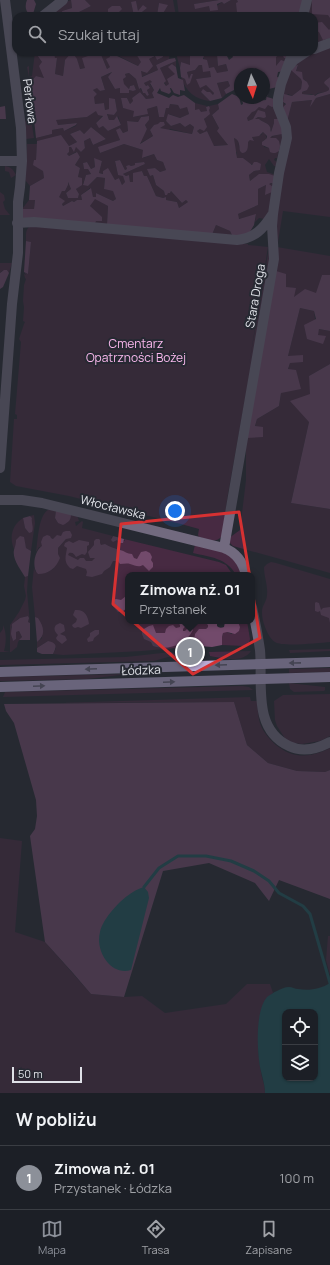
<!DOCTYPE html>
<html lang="pl">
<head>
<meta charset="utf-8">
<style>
	body { margin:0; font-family:Manrope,sans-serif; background:#292c32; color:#f1f3f6 }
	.controls { position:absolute; right:12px; bottom:12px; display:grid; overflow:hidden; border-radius:8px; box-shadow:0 1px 3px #0004 }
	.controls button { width:36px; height:36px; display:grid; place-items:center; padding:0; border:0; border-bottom:1px solid #3a3d43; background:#1c1f26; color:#f1f3f6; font:20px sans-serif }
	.compass { position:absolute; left:234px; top:68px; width:36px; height:36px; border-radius:50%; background:#1c1f26; box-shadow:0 1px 3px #0004; rotate:176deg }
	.scale { position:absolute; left:12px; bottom:10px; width:70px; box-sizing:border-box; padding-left:4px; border:2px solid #dfe1e7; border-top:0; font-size:11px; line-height:14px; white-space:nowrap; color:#dfe1e7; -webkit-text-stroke:3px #262932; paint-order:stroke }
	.you { position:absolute; left:175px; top:511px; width:14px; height:14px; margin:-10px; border:3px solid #fff; border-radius:50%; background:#1a73e8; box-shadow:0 0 0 6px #1a73e833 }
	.badge { display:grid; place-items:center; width:26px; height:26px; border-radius:50%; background:#8c9099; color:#fff; font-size:13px; font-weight:700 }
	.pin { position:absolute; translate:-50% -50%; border:2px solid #fff; box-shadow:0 1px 4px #0006 }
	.popup { position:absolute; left:125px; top:572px; width:130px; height:52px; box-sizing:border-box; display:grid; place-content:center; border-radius:8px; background:#1c1f26; filter:drop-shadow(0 1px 3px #0005); font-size:13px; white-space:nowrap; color:#a0a2a7 }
	.popup b { font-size:15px; color:#f1f3f6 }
	.popup::after { content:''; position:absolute; left:50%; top:100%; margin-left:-8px; border:8px solid transparent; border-top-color:#1c1f26 }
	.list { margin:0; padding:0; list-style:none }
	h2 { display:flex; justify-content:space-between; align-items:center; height:52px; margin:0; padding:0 16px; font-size:17px }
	h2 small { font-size:13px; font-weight:400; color:#a0a2a7 }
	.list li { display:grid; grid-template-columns:26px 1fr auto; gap:12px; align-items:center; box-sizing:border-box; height:64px; padding:0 16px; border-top:1px solid #3a3d43 }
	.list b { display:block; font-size:15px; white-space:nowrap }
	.list p { margin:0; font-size:13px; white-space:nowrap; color:#a0a2a7 }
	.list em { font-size:13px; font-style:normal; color:#a0a2a7 }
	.icon { flex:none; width:22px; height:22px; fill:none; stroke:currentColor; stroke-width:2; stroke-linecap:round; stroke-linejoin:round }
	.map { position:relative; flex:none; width:330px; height:1093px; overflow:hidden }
	.search { position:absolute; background:#1c1f26; box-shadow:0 1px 3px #0004; left:12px; right:12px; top:12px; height:44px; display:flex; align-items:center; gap:10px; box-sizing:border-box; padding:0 14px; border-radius:12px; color:#a0a2a7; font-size:15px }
	.sheet { height:116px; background:#1c1f26 }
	nav { display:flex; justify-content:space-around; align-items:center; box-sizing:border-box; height:56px; border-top:1px solid #3a3d43; background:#1c1f26; font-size:11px; color:#a0a2a7 }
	nav a { display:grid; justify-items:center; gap:2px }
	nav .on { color:#8c9099 }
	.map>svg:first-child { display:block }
</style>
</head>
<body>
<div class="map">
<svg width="330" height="1093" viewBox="0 0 330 1093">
	<rect width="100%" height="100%" fill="#262932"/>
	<!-- green -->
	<path fill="#472a42" d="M71 0 72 8 62 11 63 16H51L50 14C58 13 59 7 64 3 66 2 68 1 71 0Z
		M85 0H173L176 16 174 15H162L159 3 157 15 143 16 142 12 147 8 138 11 136 2H131L134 16H71L91 6Z
		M177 0H219L194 4 209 5 210 11 222 2 224 4 231 0H237L248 16H223V15L217 16H179Z
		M310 0H330V41L314 46V16H306Z
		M330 46V77L325 81 327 86 329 88 330 90 326 92 318 93 314 96 312 94H301L302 92 305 91 306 81 303 79 302 74 296 71 298 66V65L295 66C300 53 318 50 330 46Z
		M35 52H37V55L42 62 44 78 36 76 30 82 27 67 29 66V77L32 76Z
		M54 52H100L105 56 109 55 110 57V67L107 69 100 52 85 68 79 69 77 59 65 60 63 76 55 74 57 58H55Z
		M114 52H135L142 62 138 66 113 53Z
		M162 52H170L169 59 156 65 158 70 141 77V71L147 73 149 59 156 56 157 60 163 57Z
		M178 52H188L190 54V66L181 62 180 68 177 57Z
		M211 52H222L217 55 218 66 226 64 228 71 217 74C211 69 203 65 204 56L210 54Z
		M284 52 287 53 286 62 275 67 276 57 282 53 285 55Z
		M176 61V67L172 64 176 74 170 84 166 86 160 68Z
		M199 65H202L210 71 212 77 196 79 206 85 214 93 213 95 207 92H201L210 101C196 100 185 91 181 77L185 79 187 85 193 74H191L189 80 187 72 195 70Z
		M292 68C294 73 302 76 302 82 302 85 301 87 301 89L292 96 288 94 283 102 285 105 283 107V89Z
		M113 72 108 77 115 89 120 88V93H129V90L133 91 136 90 134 85 130 86 129 89 123 84V78L126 77 125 74 129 73 136 79 139 89 140 88 143 93H145L147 96 149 95 147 90 150 88 148 85 146 86 144 83 150 79 152 82 150 84 154 90 152 93 154 98 146 99 140 92 132 98 133 101 130 104 127 98H121L123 108 134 110V117L147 114V109L157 106 159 117H164L166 108H169L170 104 178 105 180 109 187 106 189 114 180 118 169 114 166 121 171 126 180 123 185 127 190 124 194 127 192 134 170 129 169 130 159 128 165 125 164 122H160L158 125H154L150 130 153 136 139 144 147 129 145 125 149 120 148 116 141 117 138 122 127 121 128 131 123 133 120 128 117 130 120 140 99 148 100 153 124 144 143 150V158L154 154 157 160 163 162 166 170 160 172 155 168 148 169 150 176 153 175 156 185 164 191 165 195H167V193H170L171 191 182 203 186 200 188 202 179 208 177 202 166 200V197L163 198 156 196 147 176H144L142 171 133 174V182H130L129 175 126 176 123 174 145 164 143 162 135 163V165L131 166 129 165 126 166 127 169 125 170 120 160 115 161 118 175H123L125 182 122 185 119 178 115 180 108 169 103 171 104 174 99 173 102 161 94 159 95 167 91 169 87 162 83 163 84 169H88L91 174 86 175 83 184 88 186 97 177 105 178 104 189 113 190 116 199 113 201 96 193V197H93L90 188 81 195 82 200H77L74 202 72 201 63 206 62 204 64 201 58 197 62 191H65L68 185 67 180 71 189 66 193 68 198H78L79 194 76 189 82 184V179L78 177 80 168 75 165 80 157 76 152 69 156 67 154 69 152V147L70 146 74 151 76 146 81 152 85 148 84 141 90 138 93 145 106 139 91 127 84 134 80 130 70 134 77 142 69 146 61 136 37 141 36 138 52 134V130L63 128 64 131 76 126 77 123 58 125 55 120 87 117 97 110 98 115H103L96 123 99 127 103 126 108 131 121 125 118 116 114 120H109L107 113 114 115 117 111 115 99H109V109L105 110 104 103 95 104 93 96 97 94 93 90 97 87 100 91 105 90 101 77Z
		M228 81 230 86 224 90 226 94 222 98 217 83Z
		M330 94V217L283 211 278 242 275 241V214L287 122 292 102 312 100 311 105 316 98Z
		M195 103 207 106 206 107 207 111 201 113 195 110Z
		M218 104 219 109 212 115 219 128 218 131 228 145 213 146 207 131 200 134 197 131 200 129 209 109 210 108 209 106Z
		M269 105 275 106 282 123 274 121V123L271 132C270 130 271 129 270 127 269 123 262 122 259 119H255L258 117 262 118 258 112 253 119 248 121 247 120V118L252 111H255L259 107Z
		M31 119 34 138 26 139 25 122 26 120Z
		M263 132 265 134 267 138 263 141 264 147 269 148 273 139H270V137L284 133 277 158H275L274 160 277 162 276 166H274L269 159 265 165 267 172 273 174 275 176C266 173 257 174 250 181L249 175 254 171H257L253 164H250L243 158H237L236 157 237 153 235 150 234 138C239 140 239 143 239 148L250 140H254L252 138 253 136 261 135Z
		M27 144H37L36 160 43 171 44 178 30 186 25 180Z
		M5 166C11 167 13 169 16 175L11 178 9 172 5 171Z
		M269 183 274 184 271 207 265 219 259 218 255 222 256 215 238 219V214L258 205V189L266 185V195Z
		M0 192 4 195 5 200 3 202 5 209 10 215H0Z
		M95 198 108 206 107 225 95 224 96 221 90 206Z
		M29 200H35L34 209H22Z
		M31 225 86 228 248 244V245L268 247 249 365 269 247 270 260 228 494 222 536C216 544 207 539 199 537L198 535 199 529 181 524 69 496 16 486 10 482 14 419H17V415L15 414 21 342 19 339 24 324 25 322 23 321 24 307 23 301 24 285 26 279 25 278 24 274 26 275 24 272 28 274 31 242 26 241C26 234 25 230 31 225Z
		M216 225 230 231 233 237H211Z
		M277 247 330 256V275H322L317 293 293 298 276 271Z
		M0 263H12L9 273 7 270 2 271 0 273Z
		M300 308 314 311 317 335 319 329 330 331V364L309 376 311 394 309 422 291 503 330 509V573L233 546 230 543 229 538 240 530 246 480V438L255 427 257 419 279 406 281 393 290 363 288 356Z
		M50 509 56 510 55 518 58 523 71 514 77 515 79 521 75 522 76 526 82 521 83 522 82 528 113 536 111 538 117 540 125 541 124 539 219 562 226 565 233 575H128V621H202L208 625V627L206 629 203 630 194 640 199 646 142 651 63 655 53 654 56 648 48 641 37 648V642L42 638 38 618 35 617 32 587 34 567 35 571C43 574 46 573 53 569L58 554V548L66 539 61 536 53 539 51 538 42 547H39L36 552C38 541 38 513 50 509Z
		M34 515 35 523 31 551 26 548 24 542 16 546 14 549C9 537 12 525 23 518L25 528 29 533 32 518 30 516Z
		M195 545C216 550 235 549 241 575H236C227 558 210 557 193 553Z
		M271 562 276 563 330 579V642C319 643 282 647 275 642 270 639 267 632 265 627 263 622 262 617 262 612 262 605 267 601 267 595 268 585 264 577 264 567L267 564Z
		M28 576 27 592 30 623 28 622 29 618 28 616 18 619 11 627 12 631V639L13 640H15L16 632 19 631 22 637 18 642 17 647 11 652H0V633L3 629V625C7 633 6 644 4 651L10 652V625L19 612 25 600 26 596 24 586 25 577Z
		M236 621H247L250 639 249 643 244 646 222 645V637L223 632H227L232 634 238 622Z
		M330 649V651L290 653 289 650Z
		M251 651C242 664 223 658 210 656L209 652Z
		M171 652 175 654 176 657H168L154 661 0 665V660L126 657Z
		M330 668V672L289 673V669Z
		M128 674 87 679 0 681V677Z
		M289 683 325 687V690L324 691 294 692 290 689Z
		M242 686 249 687 253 690 3 697 5 692Z
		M330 694V736L320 741 302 744 293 743 286 740 277 726 275 720 274 701 283 695Z
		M250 697 251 701H257C258 709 258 719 261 726 267 739 282 753 297 755 308 757 320 753 330 748V770L325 772 297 771 268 763 247 745 234 702 57 703Z
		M0 838 22 841 15 932 45 942 91 994 124 997 142 996 165 1013 226 1004 247 984H270L273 993C254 1008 257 1050 261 1072 262 1080 265 1084 265 1093H0Z
		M328 936H330V975L326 960Z"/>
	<!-- forest -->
	<path fill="#724a6b" d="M27 0H34L36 4 33 14 34 16H27L29 14C25 10 25 5 27 0Z
		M71 0H85L91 6 71 16H63L62 11 72 8Z
		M219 0H231L224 4 222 2 217 4 218 10 210 11 209 6 195 9 194 4Z
		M237 0H303L300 16H248V15L237 12 236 3 238 2Z
		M312 0H330V18L328 15 312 14Z
		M136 1 138 11 143 5 147 8 142 12 143 16H134L131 2Z
		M159 3 168 5 162 15H174V16H148L157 15Z
		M112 6H120L122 9 118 13V16H108V9Z
		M322 22 329 30 330 29V38L323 40 319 32 314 30V23Z
		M37 52H54L55 58H57L55 74 63 76 65 60 72 52 77 59 80 69 85 68 82 58 100 52 107 69 110 67 106 59 110 57 109 55 105 56 100 52H114L113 54 138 66 141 62 135 52H162L163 57 157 60 155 56 149 59 153 66 147 73 141 71 142 77 158 70 156 65 169 59 175 58 176 61 160 68 166 81 164 83 166 86 169 84 167 79 175 74 168 67 172 64 176 67 178 78 183 80 185 91 180 90V95L174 93 171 88H170L171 92 169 94 161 91 160 88 157 93 169 98 173 95 178 97 184 95 195 103V110L199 109 201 112 207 111 206 107 209 106 210 108 209 110 210 114 204 119 207 127 204 131 200 129 197 131 200 134 207 131 214 146 228 145 217 131 219 128 212 115 219 109 218 104 232 94 239 97 241 105 243 104 242 98H257V101L266 100 268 89 264 72 263 74H240V84L234 87V90L226 94 224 90 230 86 228 81 217 83 222 98 210 101 201 92 203 89 207 92H210L213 95 214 93 206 85 200 88 196 79 211 77 210 71 203 72 202 65H199L195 70 187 72 189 79 191 74H193L190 83 187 85 185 79 181 77 180 68 181 62 190 65V54L188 52H211L210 54 204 56 203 59 207 60 209 68 214 67 217 73 228 71 226 64 218 66 217 55 222 52H225L229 60 233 57 231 52H288H284L285 55H287L286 58H284L282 53 276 57V66L281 60 286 62 284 71 278 72 277 77 281 78 277 87 269 89 267 97 274 99 275 106 272 107 268 105 265 109 259 107 255 111 252 112 247 118 248 121 253 119 258 110 265 112 266 117 264 118 258 117 255 119H259C262 122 269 123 270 127 271 128 270 130 271 132L274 123V119H278L282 123V134L272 136 270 138H276L279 141 280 146 279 151C276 153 274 154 270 152L269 148 262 145V142L267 138V136L263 132 259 136 252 137 254 141 250 140 248 142C248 147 248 153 242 153L240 151C239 146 240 140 234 138L237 158H243L252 165 254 162H257L261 164 260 170 254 171 249 175 250 181 259 174H269L275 176 274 184 271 183 269 184 273 187 272 192 265 195 266 185 258 189V205L238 214 239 219 256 214 254 225 248 235 233 237 230 231 216 225 211 237 107 225 108 206 95 199 90 206 102 217V221H96L95 224 23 218 22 209H34L35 200H29L30 186 44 178 43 171 33 165 34 160H36L37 141 61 135 69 146 77 142 70 134 80 130 84 134 91 127 106 139 93 145 90 138 84 141 85 148 81 152 76 147 74 152 71 147H69V152L67 154 69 156 77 152 80 157 75 165 80 168 78 177 82 178V185L76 189 79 194 78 198H68L66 193 71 189 68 182V185L65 191H62L59 197 65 201 62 204 63 206 72 201 74 202 77 200H82L81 195 91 188 93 197H96V193L113 201 116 199 113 191 104 189 105 178 97 177 88 186 83 185 86 175 91 174 88 169H84L83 163 87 162 91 169 95 167 94 158 102 161 99 173 103 174V171L108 168 115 180 119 178 122 185 125 182 123 176 118 175 115 161 120 160 125 170 127 169 126 166 129 165 131 166 135 165V163L144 162 145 164 123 174 126 176 129 175 130 182H133V173L142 171 144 176H147L156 196 163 198 166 197V200L177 202 179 208 188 202 186 200 182 203 171 191 170 193H168L167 195H165L164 191 156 185 153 175 150 176 147 169 155 168 160 172 166 170 163 162 157 160 154 154 142 158 143 150 124 144 100 153 98 147 120 140 116 130 120 128 123 133 128 131 127 121 138 122 141 117 149 116V120L145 125 147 129 140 144 153 136 150 130 154 125 158 124 160 122H164L165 125 160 128 192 134 194 127 190 124 185 127 180 123 171 126 166 121 168 114 180 118 189 114 187 107 180 109 178 105 170 104 169 108H166L164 117H159L157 106 147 109 148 114 133 117 134 111 123 108 121 98H127L130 104 133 101 132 98 140 92 146 99 154 98 152 93 154 90 150 83 152 82 150 80 144 83 146 86 148 85 150 88 147 90 149 95 147 96 145 93H143L141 88 139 89 136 79 129 73 125 74 126 77 123 79 124 84 129 89 130 86 134 85 136 90 133 91 129 90V93H120V88L115 89 108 77 112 72 101 77 105 90 100 91 97 88 93 90 97 94 94 97 95 104 104 103 105 110 109 109V98L115 99 117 111 114 115 107 114 109 120H114L117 116 121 125 108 131 103 126 99 128 96 123 103 116 98 115 96 111 87 117 56 120 58 125 77 123 76 125 64 131 63 128 52 130V134L36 138 30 82 36 76 44 78 39 66 42 62 37 55Z
		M298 65 296 71 302 72 303 79 307 82 309 86 307 90 302 92V94L314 95 315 96C319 92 325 93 329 90V88L324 83 325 81 330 77V94L316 98 310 107 312 100 292 102 287 122 283 107 286 104 283 102 284 94 292 96 301 89 302 82 301 79 291 70 293 66Z
		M5 106 6 119H0V107Z
		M26 241 31 242 28 274 24 272Z
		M4 270H7L9 273 3 287 0 289V273Z
		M276 271 286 274V287L296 288 294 297 305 289 316 293 322 275H330V331L319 329 318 335 326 336 323 344 307 339 304 325 316 319 314 311 300 308 288 356 303 355V362L290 363 288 369 296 370 301 389 281 393 279 406 257 419 255 426 263 427V437L246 438Z
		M330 364V509L291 503 309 422 290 401 310 394 309 376Z
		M56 510 71 514C71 520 69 522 63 525L58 523 55 518Z
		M30 516 32 518C31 523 34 527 32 532L29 533 25 528 23 518Z
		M66 531H70L72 535 71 538 66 539 58 548V554L60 558C56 568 49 574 38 574 31 567 35 550 42 546L41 542 43 537 47 535 50 536 51 538 53 539 57 535 61 536 63 532Z
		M20 536 24 537 26 548 31 551 28 576 25 577C21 570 12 559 14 550 15 546 16 545 16 540Z
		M113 536 124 539 123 543H120L117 540 113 542 111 540Z
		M96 539H99L100 540V543L101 545 105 544C110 547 114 548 120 550 125 551 127 554 132 554L134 558 137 559 141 552 146 551 150 553 152 557 151 560 153 563V567L149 571 143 565C138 568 135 565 130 564 127 563 123 564 120 564L118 561H113L110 567 104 571 102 574 92 577 86 576 87 572 86 569 77 566 73 569 70 568C63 561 66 556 67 548L64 546 65 543 69 541 73 543 79 540 89 542V545L87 546V552L85 555 82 554 76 557C74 554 73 552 69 553L68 555 78 560 80 558H84L86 561H92L95 558H90L88 552 94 545V541Z
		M126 596 128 597V604H127V608L122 612H118L112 605V600L116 599 121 600Z
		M316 602 319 603 321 610 323 608 330 607V623L329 618 321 615 320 611 318 612 315 611V603Z
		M75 610C84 609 88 615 89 624L81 628 78 627 75 628 73 627 72 625 76 622 77 619 73 615Z
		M28 616 29 618 28 622 30 623V640H19L22 637 19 631 16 632V639L13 641 11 634 12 624 20 618Z
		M35 617 38 618C44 627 46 635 37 642Z
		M177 621H190L183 629V631H185L188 628H192L193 630C186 645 167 651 153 646L151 642 144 639 142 634V630L149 626 153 625 156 633H165L166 629 169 626 173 625 176 628 180 627V625Z
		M202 621H220L217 623V626C219 628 221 628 224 627L225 622C228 620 235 620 238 622L240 627 239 631 235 634 227 632 223 633 222 637V645L212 647 199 646 194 640 195 634 199 629H206L208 627V625Z
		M60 623 64 625 65 631 60 634 65 636 67 640 62 644 57 640 56 638 58 635C55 632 53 629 56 625Z
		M95 630H99V634L94 638 93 641 88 642 87 639 90 636V633Z
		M48 641C57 643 57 646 53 654H42L37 652V648Z
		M234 702 247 745 268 763 297 771 325 772 330 770V899L279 880 269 901 255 883 209 863 163 871 124 997 91 994 73 973 45 942 30 836 35 829 37 816 36 800 14 723 6 711 4 704Z"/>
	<!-- water -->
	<path fill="#1d545b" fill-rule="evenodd" d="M144 887 148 892 149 898 131 970C110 976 95 950 100 932 103 918 121 899 133 892 136 890 140 888 144 887Z
		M330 983V1093H265C265 1082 260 1072 259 1060 257 1044 256 1010 267 997 270 995 274 992 277 991 281 989 285 987 289 987 292 987 295 989 298 989 309 991 321 989 330 983ZM285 1012H315V1078H285Z"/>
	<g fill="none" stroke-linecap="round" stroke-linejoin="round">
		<!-- stream -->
		<path stroke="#1d545b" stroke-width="3" d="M144 887 159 868 178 856H206L231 861 254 871 269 881 279 893 303 906 310 914 330 983"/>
		<!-- minor -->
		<path stroke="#726a7f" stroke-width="10" d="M43 16 63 0
			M303 16 307 0
			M314 49 330 43
			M289 66 294 60 306 52
			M0 161H22
			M17 223 34 222 237 240C255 238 263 229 272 215
			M0 468 12 304 18 253V202L20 187 22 161 21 128 5 0
			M0 500H22L42 503 224 548C237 553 243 562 246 575
			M224 548 274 259 272 226 273 214 279 173 287 138 286 127 278 107V98L281 84 293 52
			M252 607C255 621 258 636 260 650 263 683 252 729 289 746 303 753 317 749 330 742"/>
		<!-- major -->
		<path stroke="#bbabd5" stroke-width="10" d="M0 672 330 662
			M0 687 330 677"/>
	</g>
	<!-- one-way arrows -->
	<defs><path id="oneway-solid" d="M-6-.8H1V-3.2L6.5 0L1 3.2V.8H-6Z"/></defs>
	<g fill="#69647b">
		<use href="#oneway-solid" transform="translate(295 663) rotate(179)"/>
		<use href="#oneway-solid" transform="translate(221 665) rotate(178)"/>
		<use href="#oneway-solid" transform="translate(91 669) rotate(178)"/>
		<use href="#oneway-solid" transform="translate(169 682) rotate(-2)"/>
		<use href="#oneway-solid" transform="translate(39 686) rotate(-2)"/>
	</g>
	<!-- marked area -->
	<path d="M0 0H330V1093H0ZM239 512 260 638 193 674 113 604 121 524Z" fill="#262932" fill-opacity=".55" fill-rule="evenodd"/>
	<path fill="none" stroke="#d63132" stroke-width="3" stroke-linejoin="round" d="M239 512 260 638 193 674 113 604 121 524Z"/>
	<g text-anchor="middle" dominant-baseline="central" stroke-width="4" stroke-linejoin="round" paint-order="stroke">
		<!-- street labels -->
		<g font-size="12" fill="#dfe1e7" stroke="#262932">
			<text transform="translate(30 101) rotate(83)">Perłowa</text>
			<text transform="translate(255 296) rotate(-80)">Stara Droga</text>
			<text transform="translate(113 507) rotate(14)">Włocławska</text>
			<text transform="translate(141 670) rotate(-2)">Łódzka</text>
		</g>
		<!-- park labels -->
		<g font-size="12" fill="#fab8ed" stroke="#262932">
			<text x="136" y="343">Cmentarz<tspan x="136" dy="14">Opatrzności Bożej</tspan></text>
		</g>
	</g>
</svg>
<div class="controls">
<button><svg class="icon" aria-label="locate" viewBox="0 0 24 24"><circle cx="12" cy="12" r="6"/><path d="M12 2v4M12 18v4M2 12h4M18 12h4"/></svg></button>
<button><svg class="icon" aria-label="layers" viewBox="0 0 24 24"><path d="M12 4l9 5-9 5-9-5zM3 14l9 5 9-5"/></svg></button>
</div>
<svg class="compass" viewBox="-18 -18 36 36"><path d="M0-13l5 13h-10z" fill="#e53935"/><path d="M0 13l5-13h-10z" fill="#a0a2a7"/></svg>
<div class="scale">50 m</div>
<div class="you"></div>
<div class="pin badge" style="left:190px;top:652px">1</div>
<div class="popup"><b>Zimowa nż. 01</b>Przystanek</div>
<div class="search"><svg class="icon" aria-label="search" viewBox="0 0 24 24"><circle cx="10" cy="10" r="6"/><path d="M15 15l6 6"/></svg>Szukaj tutaj</div>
</div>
<section class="sheet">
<h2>W pobliżu<small></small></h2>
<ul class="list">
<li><span class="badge">1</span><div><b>Zimowa nż. 01</b><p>Przystanek · Łódzka</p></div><em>100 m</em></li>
</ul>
</section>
<nav>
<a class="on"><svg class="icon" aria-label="map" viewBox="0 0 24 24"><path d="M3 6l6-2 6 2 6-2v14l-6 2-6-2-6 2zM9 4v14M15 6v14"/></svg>Mapa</a>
<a><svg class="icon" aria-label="directions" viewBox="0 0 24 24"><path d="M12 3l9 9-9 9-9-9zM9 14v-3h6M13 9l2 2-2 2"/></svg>Trasa</a>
<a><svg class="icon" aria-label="saved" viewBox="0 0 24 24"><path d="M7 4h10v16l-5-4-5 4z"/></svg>Zapisane</a>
</nav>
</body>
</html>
